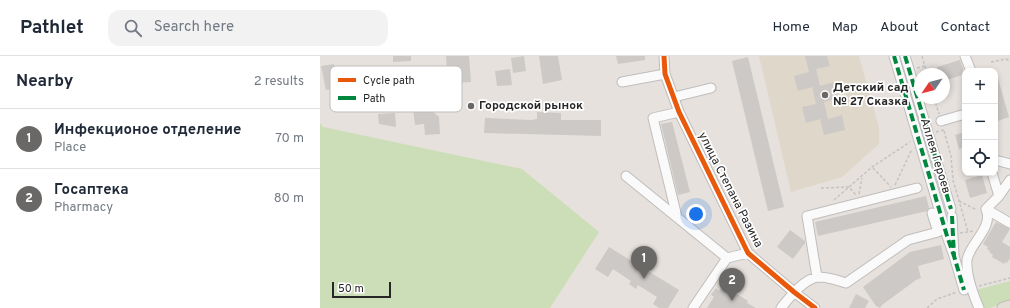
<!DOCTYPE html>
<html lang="en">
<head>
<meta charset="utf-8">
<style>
	body { margin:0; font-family:Overpass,sans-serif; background:#f2f2f3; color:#1f2937 }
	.controls { position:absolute; right:12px; top:12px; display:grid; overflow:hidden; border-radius:8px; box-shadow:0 2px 6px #0003 }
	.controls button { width:36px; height:36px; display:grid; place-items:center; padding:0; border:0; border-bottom:1px solid #e0e1e3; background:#fff; color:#1f2937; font:20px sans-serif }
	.compass { position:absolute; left:594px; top:12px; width:36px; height:36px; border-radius:50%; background:#fff; box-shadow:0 2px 6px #0003; rotate:235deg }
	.scale { position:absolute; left:12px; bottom:10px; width:59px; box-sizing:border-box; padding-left:4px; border:2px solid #272727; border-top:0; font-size:11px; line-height:14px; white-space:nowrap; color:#272727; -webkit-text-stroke:3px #fff; paint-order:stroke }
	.you { position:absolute; left:376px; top:158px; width:14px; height:14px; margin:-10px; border:3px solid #fff; border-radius:50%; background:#1a73e8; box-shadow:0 0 0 6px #1a73e833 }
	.badge { display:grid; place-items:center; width:26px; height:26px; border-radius:50%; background:#6a6866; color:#fff; font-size:13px; font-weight:700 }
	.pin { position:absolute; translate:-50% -33px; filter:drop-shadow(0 1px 2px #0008) }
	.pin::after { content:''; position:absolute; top:21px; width:14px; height:12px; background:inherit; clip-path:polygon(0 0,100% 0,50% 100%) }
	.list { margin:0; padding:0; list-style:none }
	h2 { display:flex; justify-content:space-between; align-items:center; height:52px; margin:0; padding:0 16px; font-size:17px }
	h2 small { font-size:13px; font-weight:400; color:#747a83 }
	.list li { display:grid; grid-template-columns:26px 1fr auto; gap:12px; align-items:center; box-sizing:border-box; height:60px; padding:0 16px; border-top:1px solid #e0e1e3 }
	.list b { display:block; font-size:15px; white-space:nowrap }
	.list p { margin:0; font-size:13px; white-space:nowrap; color:#747a83 }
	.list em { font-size:13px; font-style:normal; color:#747a83 }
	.icon { flex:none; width:22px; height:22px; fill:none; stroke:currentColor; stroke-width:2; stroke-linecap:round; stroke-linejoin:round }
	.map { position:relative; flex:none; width:690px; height:252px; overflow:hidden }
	header { display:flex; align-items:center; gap:24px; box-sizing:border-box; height:56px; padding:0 20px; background:#fff; border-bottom:1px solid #e0e1e3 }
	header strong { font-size:19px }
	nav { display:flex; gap:22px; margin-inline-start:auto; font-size:14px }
	.search { width:280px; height:36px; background:#f2f2f3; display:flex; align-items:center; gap:10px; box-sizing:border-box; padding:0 14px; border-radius:12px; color:#747a83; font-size:15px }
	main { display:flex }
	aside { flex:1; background:#fff }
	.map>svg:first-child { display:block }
</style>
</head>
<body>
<header>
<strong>Pathlet</strong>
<div class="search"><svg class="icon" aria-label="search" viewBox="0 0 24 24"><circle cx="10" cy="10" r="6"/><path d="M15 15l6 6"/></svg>Search here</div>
<nav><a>Home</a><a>Map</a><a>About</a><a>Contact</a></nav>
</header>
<main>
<aside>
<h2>Nearby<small>2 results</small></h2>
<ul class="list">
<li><span class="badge">1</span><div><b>Инфекционое отделение</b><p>Place</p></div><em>70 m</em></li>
<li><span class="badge">2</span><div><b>Госаптека</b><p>Pharmacy</p></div><em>80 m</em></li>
</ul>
</aside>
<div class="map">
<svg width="690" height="252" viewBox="0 0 690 252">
	<rect width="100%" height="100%" fill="#e6e1dc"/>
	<!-- education -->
	<path fill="#e0d7cb" d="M439 0H539L559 72V88L522 121 471 136Z"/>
	<!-- green -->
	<path fill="#ccdeb7" d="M0 67 3 71 202 113 279 176 230 252H0Z
		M690 225V245L670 252H662L656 234Z"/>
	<!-- building -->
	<path fill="#ccc9c6" d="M73 0H91V5L73 6Z
		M126 0H149L151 26 117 28V31L74 34 73 18 127 15Z
		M204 0 206 15 193 17 191 2Z
		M219 0H238L242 24 223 28Z
		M296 0H325V4L298 8Z
		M485 0H507L510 10 496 13 500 30 514 26 517 42 504 46 508 63 522 59 525 74 504 79 500 63 486 67 482 51 496 48 492 31 478 35 474 20 489 16Z
		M428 1 464 151 448 155 412 5Z
		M640 4 645 18 624 25V18H618L617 11Z
		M14 8 16 16H14L17 32 6 34 1 10Z
		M190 13 192 29 177 30 175 15Z
		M677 19 689 61 675 66V20Z
		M105 51 113 56 119 61 120 78 105 79 104 68 95 69 93 52Z
		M217 56 241 57V64H281V80L164 77 165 62 211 64 217 63Z
		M75 57 76 71 59 68 58 58Z
		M352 66 370 136 358 139 341 68Z
		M645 76V91L639 93 635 79Z
		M662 119 667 137 650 142 645 124Z
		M606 140 609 152 607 155 498 180 495 166Z
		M676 166 690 173 682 186 690 191V202L687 207 685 206 684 208 672 201 673 199 669 196 670 195 667 193 668 191 663 188Z
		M470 174 485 185V187L473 203 457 191Z
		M621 189 624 203 598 210 601 222 596 224 562 249 560 252 556 250 543 231 590 196Z
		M289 191 359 234 348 252H339L333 248 337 241 318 229 316 233 309 228 311 225 293 213 288 221 275 213Z
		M403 229 428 245 427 247 436 252H387L394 241 391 239 396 232 399 235Z
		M536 238 549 245 545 252H529Z"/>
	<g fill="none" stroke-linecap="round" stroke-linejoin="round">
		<defs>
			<path id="minor" d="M344 0 345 18 359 56 428 197 474 236 495 252
				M574 0 627 180 634 200
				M585 0 631 153
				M645 0 651 15
				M302 26 345 18
				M354 41 391 32
				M621 65 645 58
				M675 104 690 108
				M672 117 679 140
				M306 120 407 202 428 197
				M666 153 690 167
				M632 160 634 200 644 234
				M357 161 333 62 359 56
				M497 221 487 160 597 132
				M373 252 407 202
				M461 252C469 242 484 222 499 221 508 221 517 224 526 227L588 184 618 176 612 157
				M659 252C653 238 646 219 647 204 649 188 674 172 666 153L679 140 690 124"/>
			<path id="major" d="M683 252 690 250"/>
		</defs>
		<!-- minor casing -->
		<use href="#minor" stroke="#bfbdbd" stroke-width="11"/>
		<!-- major casing -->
		<use href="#major" stroke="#bfbdbb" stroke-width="13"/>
		<!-- path -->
		<path stroke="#c4c3c3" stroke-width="1.5" stroke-dasharray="3 2" stroke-linecap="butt" d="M602 0 607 18
			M671 6 686 3 690 5
			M597 12 605 10
			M614 42 619 58
			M624 75 631 100 633 124 648 176
			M616 76 624 74
			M553 112 571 131
			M575 129 592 93
			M501 132 529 131 536 139
			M539 138 542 122
			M514 144 552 111 590 86
			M639 145 657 154
			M640 177 654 175
			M659 230 690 222
			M607 252 617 243 637 236"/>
		<!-- minor -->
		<use href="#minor" stroke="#fbfafa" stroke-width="9"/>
		<!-- major -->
		<use href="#major" stroke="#e3ded3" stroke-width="11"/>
		<!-- quiet -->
		<path stroke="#00873e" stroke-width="4" stroke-dasharray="8 4" stroke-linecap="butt" d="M574 0 627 180 634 200
			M585 0 631 153
			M632 160 634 200 644 234"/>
		<defs>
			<path id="cycleway" d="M344 0 345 18 359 56 428 197 474 236 495 252"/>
		</defs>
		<!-- cycleway casing -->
		<use href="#cycleway" stroke="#fff" stroke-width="8"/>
		<!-- cycleway -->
		<use href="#cycleway" stroke="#e8590c" stroke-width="5"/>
	</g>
	<!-- markers -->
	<g fill="#6a6866" stroke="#fff" stroke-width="1.5">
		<circle cx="505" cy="39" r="4"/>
		<circle cx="151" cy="50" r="4"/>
	</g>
	<g text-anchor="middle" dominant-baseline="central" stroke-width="3.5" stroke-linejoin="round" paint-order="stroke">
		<!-- poi labels -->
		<g font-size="12" font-weight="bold" fill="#272727" stroke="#fff" text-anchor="start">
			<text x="513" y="32">Детский сад<tspan x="513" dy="14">№ 27 Сказка</tspan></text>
			<text x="159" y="50">Городской рынок</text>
		</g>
		<!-- street labels -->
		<g font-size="12" fill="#272727" stroke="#fff">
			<text transform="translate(615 100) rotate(73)">Аллея Героев</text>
			<text transform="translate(410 134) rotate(63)">улица Степана Разина</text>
		</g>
	</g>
	<!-- legend -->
	<rect x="10" y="10" width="132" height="46" rx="6" fill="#fff" stroke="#bebebe" stroke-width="1"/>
	<rect x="18" y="22" width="18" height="4" fill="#e8590c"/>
	<rect x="18" y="40" width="18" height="4" fill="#00873e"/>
	<g font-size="11" fill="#272727">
		<text x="43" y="28">Cycle path</text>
		<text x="43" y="46">Path</text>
	</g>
</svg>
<div class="controls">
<button>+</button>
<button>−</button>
<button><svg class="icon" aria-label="locate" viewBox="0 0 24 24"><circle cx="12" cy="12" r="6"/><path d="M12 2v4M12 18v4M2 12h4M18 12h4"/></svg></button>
</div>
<svg class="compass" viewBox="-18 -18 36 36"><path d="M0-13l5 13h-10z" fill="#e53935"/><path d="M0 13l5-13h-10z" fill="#747a83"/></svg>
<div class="scale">50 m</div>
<div class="you"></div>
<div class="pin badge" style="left:324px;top:223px">1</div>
<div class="pin badge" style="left:412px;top:245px">2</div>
</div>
</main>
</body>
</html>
